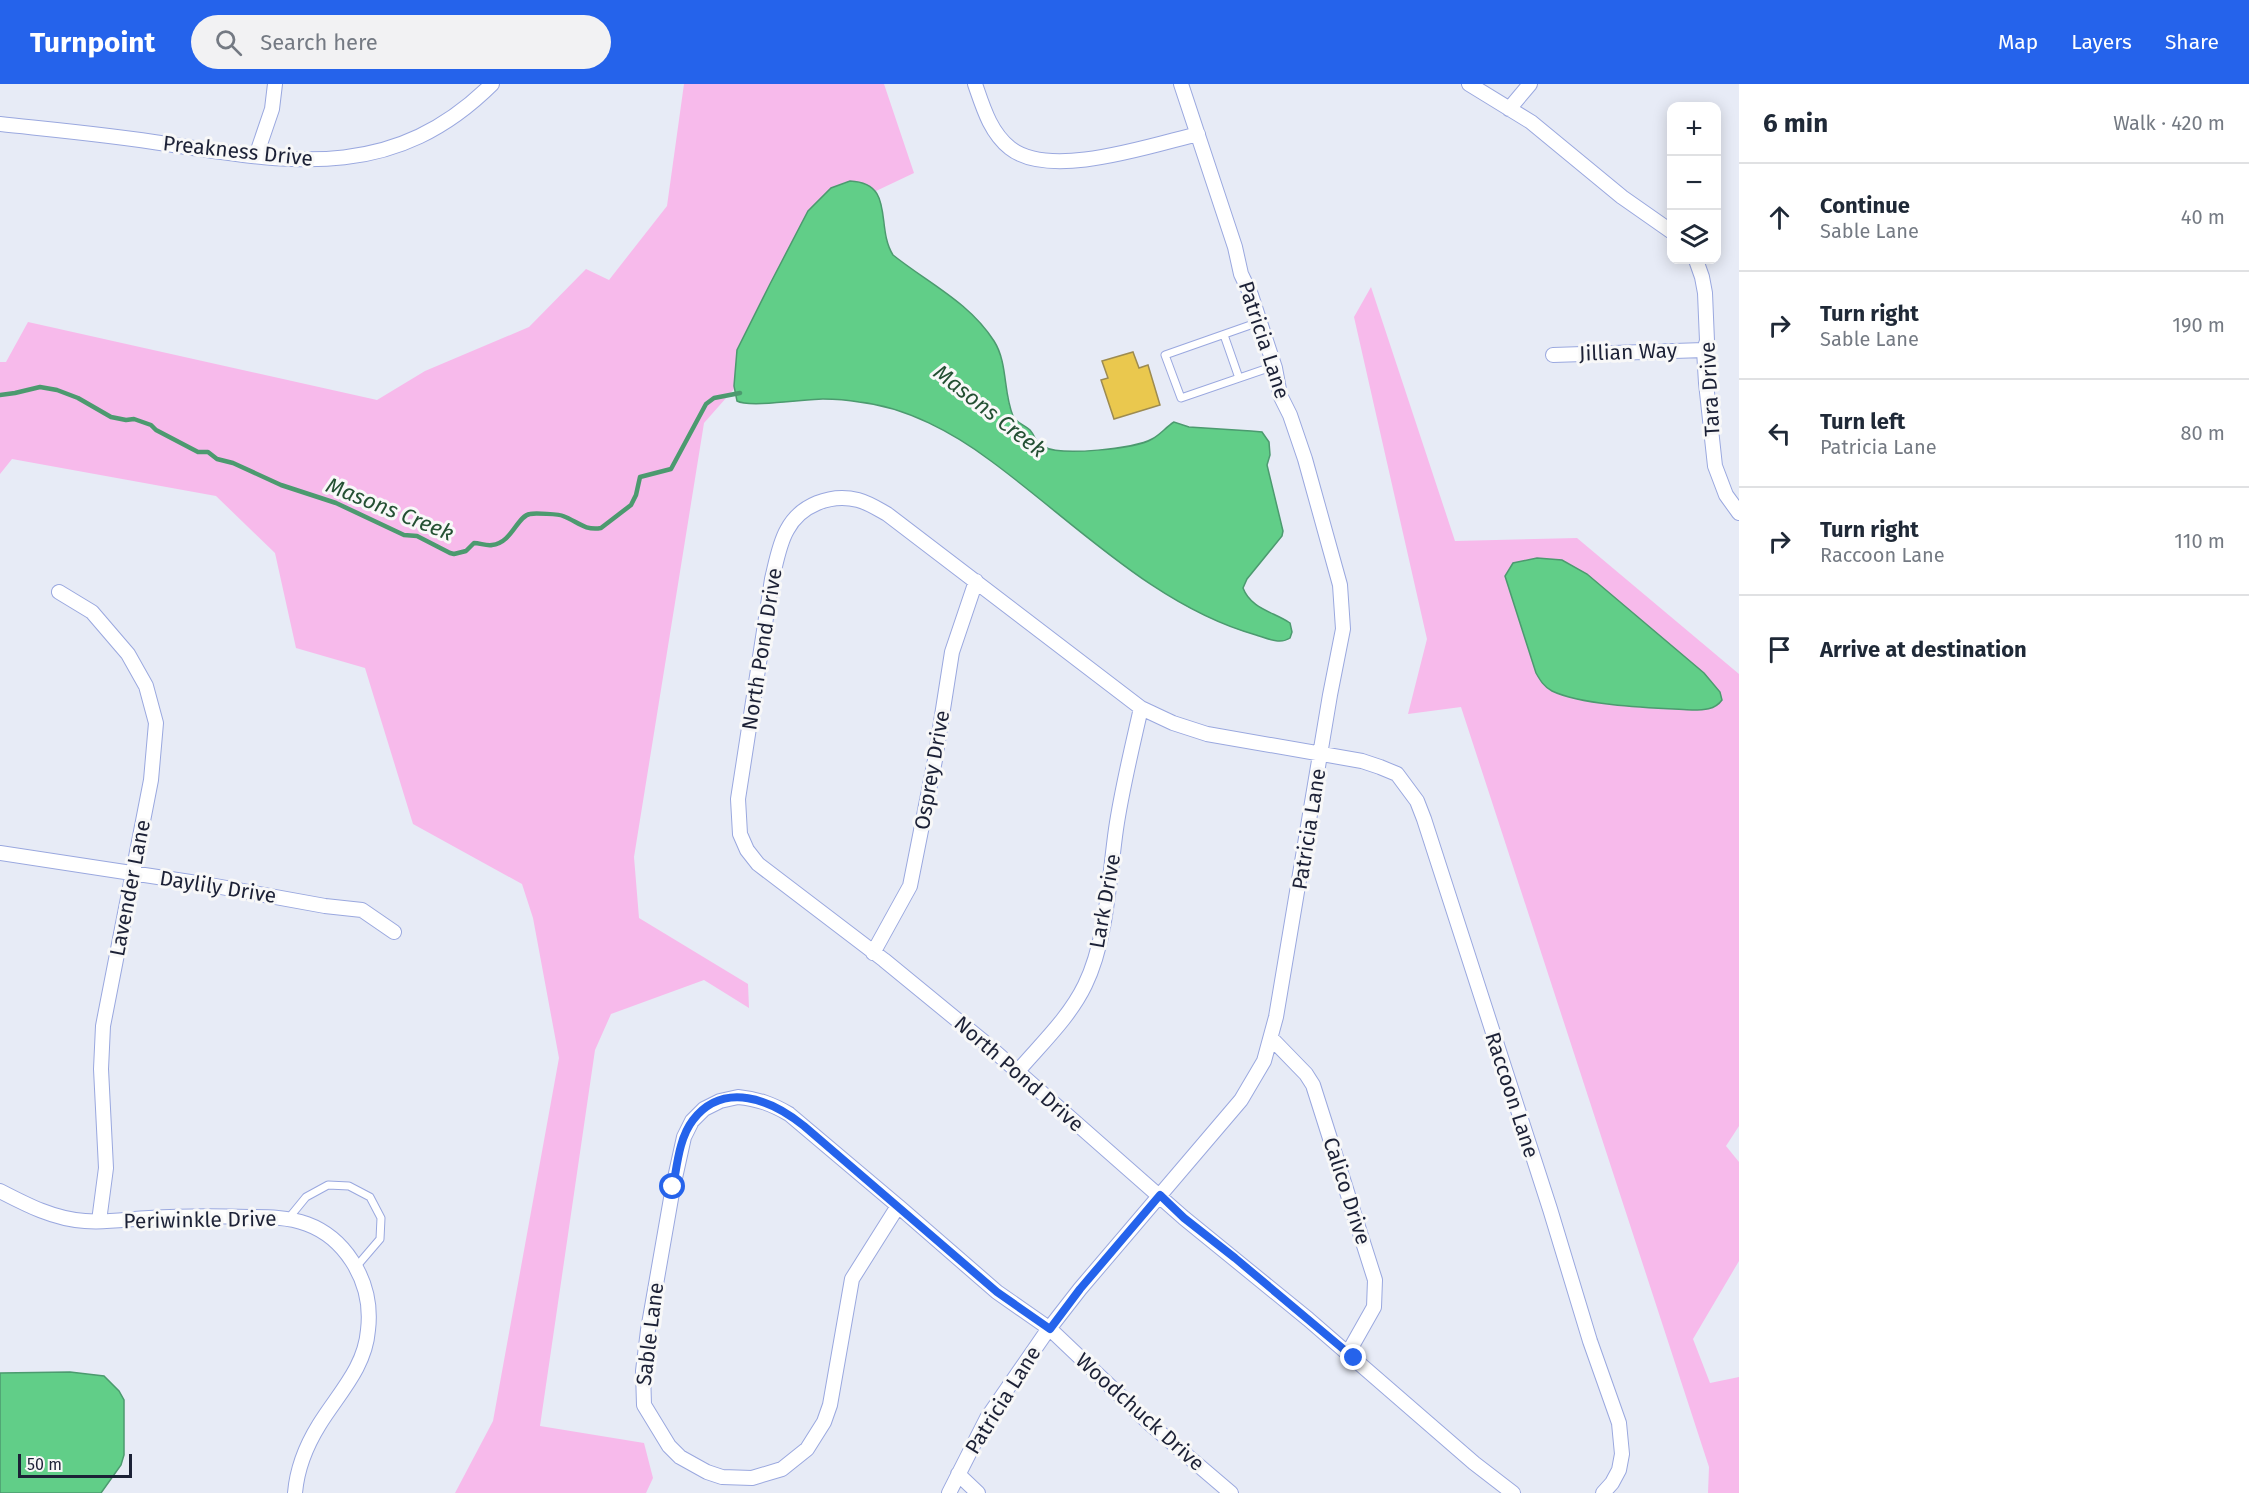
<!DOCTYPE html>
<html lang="en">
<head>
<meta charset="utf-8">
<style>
	body { margin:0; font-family:"Fira Sans",sans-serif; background:#f2f2f3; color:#1f2937 }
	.controls { position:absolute; right:18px; top:18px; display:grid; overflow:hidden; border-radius:12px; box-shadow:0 3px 15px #0003 }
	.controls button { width:54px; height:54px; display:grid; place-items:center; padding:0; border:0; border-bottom:2px solid #e0e1e3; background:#fff; color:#1f2937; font:30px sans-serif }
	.scale { position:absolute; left:18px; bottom:15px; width:114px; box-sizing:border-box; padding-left:6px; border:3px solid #1c2136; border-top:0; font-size:16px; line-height:21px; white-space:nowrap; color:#1c2136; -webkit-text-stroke:4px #f8f8f8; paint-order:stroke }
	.stop { position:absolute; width:18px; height:18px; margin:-14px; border:4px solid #2563eb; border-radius:50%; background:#fff }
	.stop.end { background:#2563eb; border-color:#fff; box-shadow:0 2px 6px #0008 }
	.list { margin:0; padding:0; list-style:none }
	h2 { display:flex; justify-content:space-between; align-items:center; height:78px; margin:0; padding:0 24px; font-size:26px }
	h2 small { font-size:20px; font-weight:400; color:#747a83 }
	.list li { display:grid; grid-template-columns:39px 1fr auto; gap:18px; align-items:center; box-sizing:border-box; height:108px; padding:0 24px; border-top:2px solid #e0e1e3 }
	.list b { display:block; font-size:22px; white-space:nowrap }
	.list p { margin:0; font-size:20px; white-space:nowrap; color:#747a83 }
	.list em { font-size:20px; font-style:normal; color:#747a83 }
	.icon { flex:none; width:33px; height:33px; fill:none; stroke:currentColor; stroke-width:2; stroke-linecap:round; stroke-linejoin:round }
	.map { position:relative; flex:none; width:1739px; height:1409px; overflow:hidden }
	header { display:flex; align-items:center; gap:36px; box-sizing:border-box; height:84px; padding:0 30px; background:#2563eb; color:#fff }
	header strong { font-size:28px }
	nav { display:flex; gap:33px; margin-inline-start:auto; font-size:21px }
	.search { width:420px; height:54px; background:#f2f2f3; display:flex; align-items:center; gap:15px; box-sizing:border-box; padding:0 21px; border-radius:33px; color:#747a83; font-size:22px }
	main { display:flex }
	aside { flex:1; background:#fff }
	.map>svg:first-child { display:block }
</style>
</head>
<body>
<header>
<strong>Turnpoint</strong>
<div class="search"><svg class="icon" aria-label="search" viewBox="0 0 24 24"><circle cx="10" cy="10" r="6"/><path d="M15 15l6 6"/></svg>Search here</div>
<nav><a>Map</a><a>Layers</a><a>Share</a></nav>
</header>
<main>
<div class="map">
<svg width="1739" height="1409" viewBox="0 0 1739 1409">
	<rect width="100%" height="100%" fill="#e7ebf6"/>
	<!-- green -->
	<path fill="#f7baeb" d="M684 0H884L914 89 876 107 844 98 740 259 734 305 704 339 634 773 639 834 748 900 749 924 704 896 611 930 595 966 540 1342 644 1359 653 1394 646 1409H455L493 1337 559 974 533 834 522 800 413 740 365 584 296 564 275 469 216 412 12 375 0 390V278H6L28 238 377 316 425 287 529 243 586 185 609 196 667 122Z
		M1371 203 1455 457 1577 454 1739 590V1042L1726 1062 1739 1078V1177L1693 1255 1710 1299 1739 1293V1409H1708L1709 1383 1461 623 1408 630 1427 555 1354 233Z"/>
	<!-- water -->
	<path fill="#61ce88" stroke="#4c9a6f" stroke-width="1.5" d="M850 97C896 99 875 143 893 171 928 199 969 218 994 257 1008 279 1003 308 1013 332 1016 339 1025 341 1030 346 1036 353 1035 359 1044 363 1061 372 1135 365 1152 355 1160 351 1166 343 1174 338L1189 343 1251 347 1262 348 1269 358 1270 371 1267 381 1283 447 1282 452 1247 495 1243 504C1251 525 1274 528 1290 539L1292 548 1290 554C1280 561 1266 554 1256 551 1155 523 1073 437 991 377 954 349 906 323 859 318 848 316 835 315 823 315 806 315 749 324 737 317L734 302 737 266 770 200 808 127 831 104Z
		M1537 474 1562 476 1587 490 1704 589 1720 608 1722 616C1715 626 1703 626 1692 626 1656 624 1583 622 1552 607 1544 603 1540 596 1536 589L1505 492 1513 479Z
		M70 1288 104 1292 119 1307 124 1316V1371L121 1381 101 1409H0V1289Z"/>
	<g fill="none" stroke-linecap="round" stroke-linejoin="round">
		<!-- stream -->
		<path stroke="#4c9a6f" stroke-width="4.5" d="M0 311 15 309 40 303 57 306 78 314 111 333 126 336 134 335 151 341 156 346 198 368H208L217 375 233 379 281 401 336 419 404 451 417 452 450 469 454 470 466 467 474 459C480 459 486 462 492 461 512 459 517 432 530 430 534 429 560 430 563 432 577 437 584 447 601 444L631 421 636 411 640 393 671 385 706 320 714 314 740 309"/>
	</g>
	<!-- building -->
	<path fill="#eac84e" stroke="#9d8b50" stroke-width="1.5" d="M1133 268 1139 284 1148 281 1160 321 1114 335 1101 296 1108 294 1102 277Z"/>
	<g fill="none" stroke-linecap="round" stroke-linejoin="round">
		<defs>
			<path id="lane" d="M1259 238 1165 271 1181 314 1274 282
				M1224 251 1239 294
				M288 1135 306 1113 328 1101 349 1102 370 1113 381 1134 380 1155 356 1183"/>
			<path id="street" d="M975 0C983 23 990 48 1010 64 1050 96 1152 61 1198 50
				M1469 0 1531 38 1622 113 1672 148
				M1509 25 1530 0
				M0 40C56 46 112 51 167 60 292 79 393 98 492 0
				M256 72 272 25 275 0
				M1696 176 1702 193 1705 209 1707 257 1704 266 1706 299 1715 382 1726 411 1739 429
				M1553 271 1704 266
				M59 508 92 528 128 570 146 602 156 639 151 696 103 942 101 985 106 1084 99 1137
				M0 769 210 801 325 822 362 826 394 848
				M873 869 910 802 935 676 952 568 976 497
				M1272 955 1306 990 1313 1001 1375 1196 1374 1223 1348 1269
				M1018 987C1041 960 1069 934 1085 901 1107 856 1109 794 1116 745 1122 704 1132 664 1141 624
				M738 1013C758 1015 772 1020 789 1030L898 1122 852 1195 830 1321 824 1338 807 1365 782 1385 752 1394 722 1393 707 1388 680 1373 669 1362 644 1321 643 1287 648 1246 673 1103 684 1053 692 1037 704 1025 720 1017Z
				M0 1107C27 1121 54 1135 85 1137 106 1139 128 1135 149 1134 182 1132 215 1132 249 1133 268 1133 288 1133 307 1140 326 1147 341 1160 352 1177 365 1197 371 1221 368 1246 365 1284 338 1310 319 1341 306 1362 297 1385 295 1409
				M898 1122 997 1208 1050 1245 1150 1340 1231 1409
				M958 1390 978 1409
				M949 1409 987 1334 1045 1250 1080 1205 1241 1016 1264 977 1276 933 1330 611 1343 545 1340 501 1305 375 1290 331 1280 311 1275 284 1251 211 1241 190 1235 163 1181 0
				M1513 1409 1474 1379 1308 1235 1184 1134 984 958 884 876 758 780 747 766 740 750 738 715 772 495C776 479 779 460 787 446 800 421 831 409 858 416 869 419 878 425 887 430L1141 624 1173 639 1207 650 1362 677 1380 683 1397 690 1417 717 1424 735 1550 1125 1590 1257 1619 1339 1622 1370 1619 1386 1612 1399 1603 1409"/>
		</defs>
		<!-- lane casing -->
		<use href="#lane" stroke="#9aa8df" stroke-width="9"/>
		<!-- street casing -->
		<use href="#street" stroke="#9aa8df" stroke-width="16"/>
		<!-- lane -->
		<use href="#lane" stroke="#fff" stroke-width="7"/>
		<!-- street -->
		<use href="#street" stroke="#fff" stroke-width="14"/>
	</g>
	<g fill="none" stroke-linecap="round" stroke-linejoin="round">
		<!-- route -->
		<path stroke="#2563eb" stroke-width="8" d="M673 1103C677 1082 679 1054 693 1036 724 996 772 1016 804 1042L997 1208 1050 1245 1080 1205 1160 1111 1184 1134 1235 1174 1354 1274"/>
	</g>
	<g text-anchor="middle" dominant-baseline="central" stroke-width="6" stroke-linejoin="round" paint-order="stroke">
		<!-- street labels -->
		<g font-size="21" fill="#1c2136" stroke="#f8f8f8">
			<text transform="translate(238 67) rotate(6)">Preakness Drive</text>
			<text transform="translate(1264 256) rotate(72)">Patricia Lane</text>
			<text transform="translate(1628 268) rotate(-2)">Jillian Way</text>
			<text transform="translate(1710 305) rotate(-93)">Tara Drive</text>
			<text transform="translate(762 565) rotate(-81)">North Pond Drive</text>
			<text transform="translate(932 686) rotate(-80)">Osprey Drive</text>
			<text transform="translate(1309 745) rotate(-81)">Patricia Lane</text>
			<text transform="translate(218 803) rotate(9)">Daylily Drive</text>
			<text transform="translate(130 804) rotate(-79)">Lavender Lane</text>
			<text transform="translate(1105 817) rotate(-80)">Lark Drive</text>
			<text transform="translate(1019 990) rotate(41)">North Pond Drive</text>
			<text transform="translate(1512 1011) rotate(72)">Raccoon Lane</text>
			<text transform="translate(1347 1107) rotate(72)">Calico Drive</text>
			<text transform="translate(200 1136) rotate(-1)">Periwinkle Drive</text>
			<text transform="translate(650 1250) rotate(-83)">Sable Lane</text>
			<text transform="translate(1003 1316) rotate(-58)">Patricia Lane</text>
			<text transform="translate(1140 1328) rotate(42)">Woodchuck Drive</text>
		</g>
		<!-- water labels -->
		<g font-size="22" font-style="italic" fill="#245033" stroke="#f8f8f8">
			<text transform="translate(990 327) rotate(38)">Masons Creek</text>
			<text transform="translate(390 425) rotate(22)">Masons Creek</text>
		</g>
	</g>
</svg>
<div class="controls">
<button>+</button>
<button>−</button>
<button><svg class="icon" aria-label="layers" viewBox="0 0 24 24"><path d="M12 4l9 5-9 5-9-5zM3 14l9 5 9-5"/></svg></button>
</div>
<div class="scale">50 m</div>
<div class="stop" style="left:673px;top:1103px"></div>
<div class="stop end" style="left:1354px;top:1274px"></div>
</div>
<aside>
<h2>6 min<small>Walk · 420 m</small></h2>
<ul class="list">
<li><svg class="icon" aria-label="ahead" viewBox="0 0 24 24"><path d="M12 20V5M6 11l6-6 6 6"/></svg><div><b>Continue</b><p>Sable Lane</p></div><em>40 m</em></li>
<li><svg class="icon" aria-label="right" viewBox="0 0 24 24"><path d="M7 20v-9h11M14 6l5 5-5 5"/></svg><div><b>Turn right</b><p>Sable Lane</p></div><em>190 m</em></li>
<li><svg class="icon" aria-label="left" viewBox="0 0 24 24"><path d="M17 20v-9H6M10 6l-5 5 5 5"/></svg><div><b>Turn left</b><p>Patricia Lane</p></div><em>80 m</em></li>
<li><svg class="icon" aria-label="right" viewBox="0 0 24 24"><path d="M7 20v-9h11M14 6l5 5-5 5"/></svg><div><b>Turn right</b><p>Raccoon Lane</p></div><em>110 m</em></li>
<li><svg class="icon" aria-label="arrive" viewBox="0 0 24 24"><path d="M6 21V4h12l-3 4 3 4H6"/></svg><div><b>Arrive at destination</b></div></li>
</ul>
</aside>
</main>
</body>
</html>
